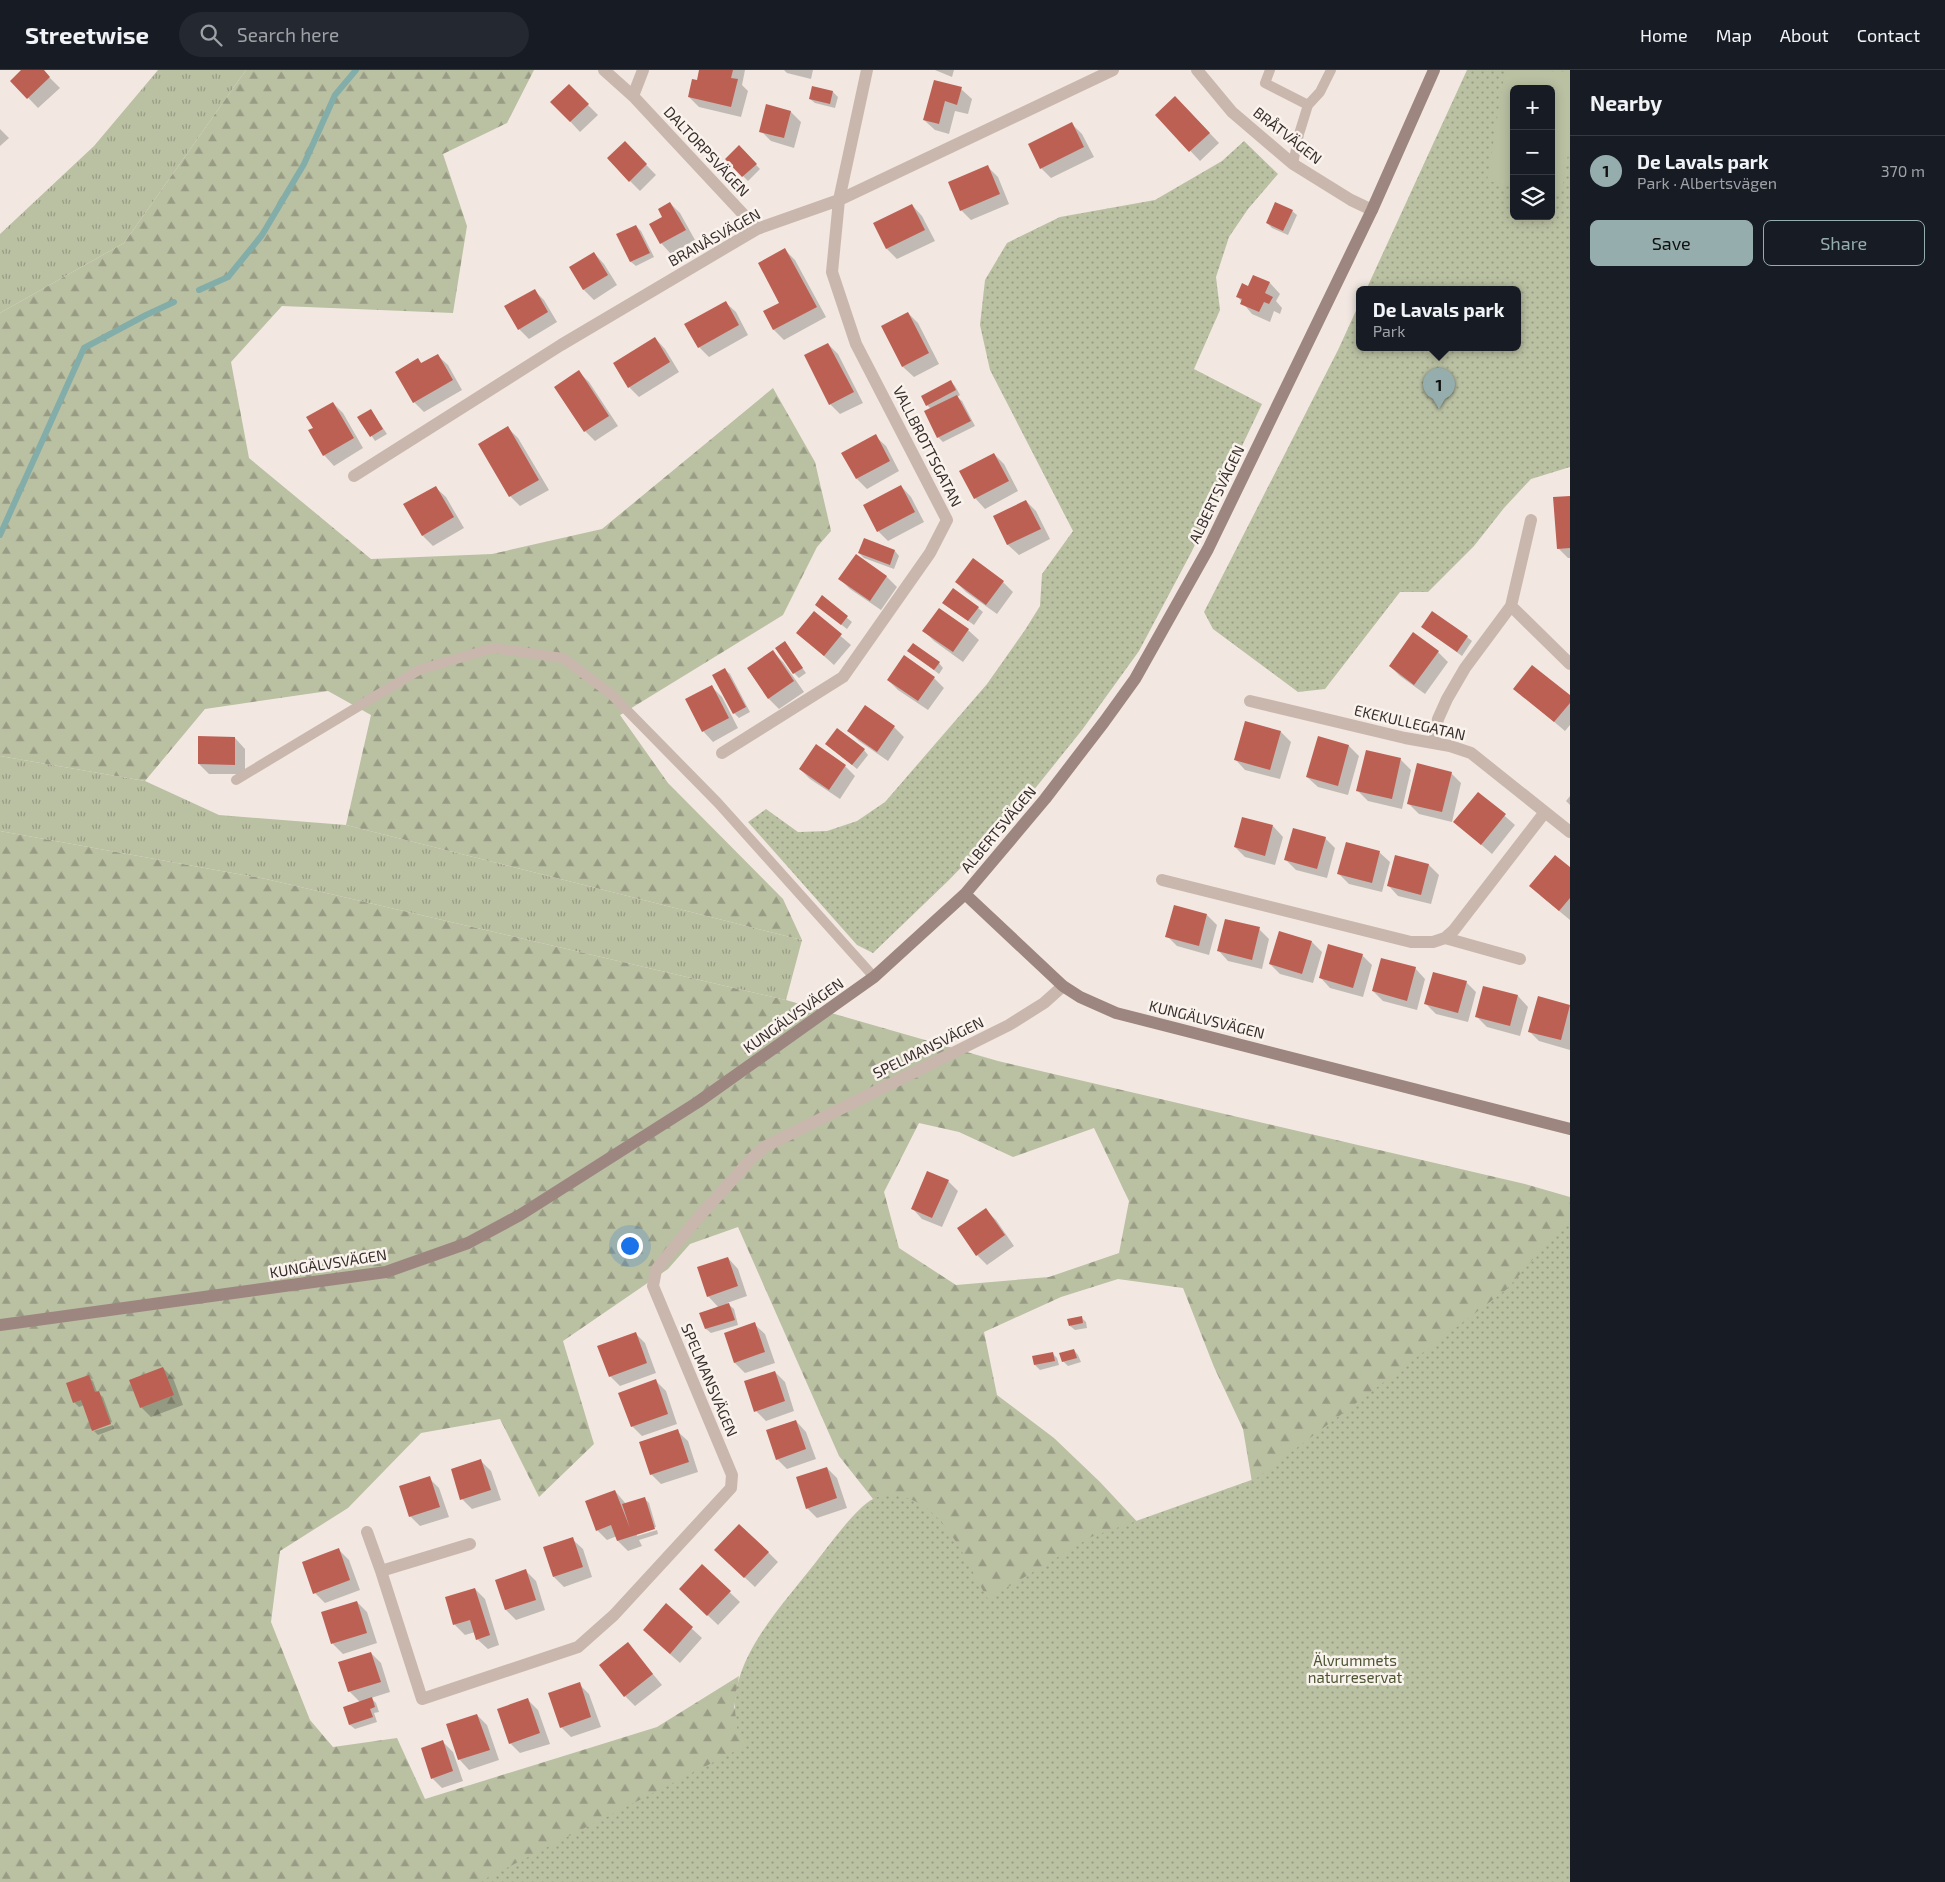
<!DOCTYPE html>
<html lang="en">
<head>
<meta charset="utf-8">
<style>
	body { margin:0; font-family:"Exo 2",sans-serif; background:#242831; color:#f1f3f6 }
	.controls { position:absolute; right:15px; top:15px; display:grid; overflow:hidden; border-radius:8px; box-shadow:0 2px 12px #0003 }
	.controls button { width:45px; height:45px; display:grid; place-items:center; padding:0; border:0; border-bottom:1px solid #363941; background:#171b24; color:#f1f3f6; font:25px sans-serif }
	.you { position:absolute; left:629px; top:1175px; width:18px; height:18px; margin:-12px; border:4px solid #fff; border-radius:50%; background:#1a73e8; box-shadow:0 0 0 8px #1a73e833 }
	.badge { display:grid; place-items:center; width:32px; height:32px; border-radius:50%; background:#95adad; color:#111; font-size:16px; font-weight:700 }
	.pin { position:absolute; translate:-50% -41px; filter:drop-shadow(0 1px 2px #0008) }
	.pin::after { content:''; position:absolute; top:26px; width:18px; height:15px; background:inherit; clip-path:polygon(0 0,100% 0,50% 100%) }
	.popup { position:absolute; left:1356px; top:216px; width:165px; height:65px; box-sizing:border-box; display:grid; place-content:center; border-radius:8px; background:#171b24; filter:drop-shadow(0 1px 4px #0005); font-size:16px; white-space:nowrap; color:#9ea1a6 }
	.popup b { font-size:19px; color:#f1f3f6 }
	.popup::after { content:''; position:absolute; left:50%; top:100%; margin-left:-10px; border:10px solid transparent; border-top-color:#171b24 }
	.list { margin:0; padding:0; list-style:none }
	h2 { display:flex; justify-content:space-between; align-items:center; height:65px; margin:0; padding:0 20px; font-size:21px }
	h2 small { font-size:16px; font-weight:400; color:#9ea1a6 }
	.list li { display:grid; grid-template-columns:32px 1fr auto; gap:15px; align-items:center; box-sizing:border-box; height:70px; padding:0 20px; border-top:1px solid #363941 }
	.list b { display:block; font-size:19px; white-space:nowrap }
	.list p { margin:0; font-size:16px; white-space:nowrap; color:#9ea1a6 }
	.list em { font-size:16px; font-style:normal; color:#9ea1a6 }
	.actions { display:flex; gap:10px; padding:15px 20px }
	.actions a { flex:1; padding:11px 0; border:1px solid #95adad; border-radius:8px; text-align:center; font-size:18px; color:#95adad }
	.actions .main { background:#95adad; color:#111 }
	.icon { flex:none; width:28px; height:28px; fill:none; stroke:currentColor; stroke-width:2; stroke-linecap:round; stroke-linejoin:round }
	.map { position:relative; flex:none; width:1570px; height:1812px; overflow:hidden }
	header { display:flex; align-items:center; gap:30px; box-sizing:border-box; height:70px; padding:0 25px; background:#171b24; border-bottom:1px solid #363941 }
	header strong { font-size:24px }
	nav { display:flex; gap:28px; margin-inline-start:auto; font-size:18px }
	.search { width:350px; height:45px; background:#242831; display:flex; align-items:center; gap:12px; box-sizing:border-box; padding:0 18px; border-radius:28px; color:#9ea1a6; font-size:19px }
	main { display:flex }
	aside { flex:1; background:#171b24 }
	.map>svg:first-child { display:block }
</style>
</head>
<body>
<header>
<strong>Streetwise</strong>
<div class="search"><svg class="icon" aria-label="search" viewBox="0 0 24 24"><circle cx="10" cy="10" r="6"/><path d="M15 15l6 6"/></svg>Search here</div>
<nav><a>Home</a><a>Map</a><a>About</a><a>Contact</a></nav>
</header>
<main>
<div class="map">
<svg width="1570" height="1812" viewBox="0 0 1570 1812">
	<defs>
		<pattern id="grass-tufts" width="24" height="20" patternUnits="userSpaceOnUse" patternTransform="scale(1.25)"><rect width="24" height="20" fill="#bac0a2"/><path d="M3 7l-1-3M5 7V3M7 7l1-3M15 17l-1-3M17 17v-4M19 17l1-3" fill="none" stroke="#989c84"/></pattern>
		<pattern id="forest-firs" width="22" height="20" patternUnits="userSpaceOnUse" patternTransform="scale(1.25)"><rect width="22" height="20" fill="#bac0a2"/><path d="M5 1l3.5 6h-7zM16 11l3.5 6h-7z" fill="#989c84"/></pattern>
		<pattern id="park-dots" width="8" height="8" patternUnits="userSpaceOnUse" patternTransform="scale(1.25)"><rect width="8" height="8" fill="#bac0a2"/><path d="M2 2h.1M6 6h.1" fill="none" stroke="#989c84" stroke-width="1.8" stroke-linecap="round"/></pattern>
	</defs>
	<rect width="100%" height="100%" fill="#f2e8e1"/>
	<!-- grass -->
	<path fill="url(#grass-tufts)" d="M158 0H246L124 173 0 243V164L94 76Z
		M0 686 145 711 219 745 346 755 802 870 786 930 266 809 0 761Z"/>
	<!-- forest -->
	<path fill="url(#forest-firs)" fill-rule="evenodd" d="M246 0H534L507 53 443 84 467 156 453 243 282 236 231 292 249 388 371 489 492 484 602 459 773 318 815 392 831 461 817 477 783 545 620 645 668 713 783 829 802 870 346 755 371 645 328 621 205 639 145 711 0 686V243L124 173Z
		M0 761 266 809 786 930 998 991 1525 1114 1570 1127V1812H0ZM919 1053 959 1062 1013 1087 1094 1058 1129 1131 1119 1183 1049 1207 956 1215 899 1178 884 1122ZM738 1157 839 1386 873 1429 893 1426 734 1639 739 1606 657 1657 425 1729 397 1668 333 1677 310 1650 271 1552 280 1481 348 1438 421 1363 500 1349 539 1427 594 1374 563 1271 668 1199 690 1174ZM1118 1209 1183 1218 1214 1297 1243 1359 1258 1448 1158 1474 1100 1412 1054 1368 997 1325 984 1262 1061 1227Z"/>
	<!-- park -->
	<path fill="url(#park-dots)" fill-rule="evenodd" d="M1467 0H1570V397L1531 409 1504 438 1474 476 1428 522H1400L1325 619 1298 622 1213 559 1204 542 1338 280 1360 232V278H1518V220H1366ZM1514 19H1551V146H1514Z
		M1244 71 1278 104 1248 139 1229 167 1216 207 1220 240 1194 299 1262 334 1192 481 1139 581 1082 660 1021 736 949 810 873 883 857 875 748 752 766 739 798 762 827 761 857 751 885 732 987 614 1025 560 1040 536 1042 504 1073 461 990 300 980 255 985 210 1007 173 1060 147 1155 130 1222 91Z
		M1570 1147V1812H479L749 1674C746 1671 740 1668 738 1664 737 1660 737 1654 736 1649 727 1593 780 1538 812 1497 825 1481 855 1438 873 1429 883 1424 900 1425 910 1429 951 1446 967 1495 988 1529L1091 1467 1257 1408 1507 1219Z"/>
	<!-- pitch -->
	<path fill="#bac0a2" d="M1505 0 1570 2V72L1561 125 1551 123V19H1514V116L1487 111Z"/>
	<!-- shadow -->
	<path fill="#0003" d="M23 0H42L60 18 38 38 12 11Z
		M700 0H745L742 15 748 21 741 47 699 37 689 27 698 12Z
		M784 0H813L811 9 787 3Z
		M935 0H954L952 7Z
		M935 11 961 19 972 29 968 44 955 41 949 64 935 60 924 50Z
		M569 16 598 45 580 62 552 32Z
		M813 18 833 22 838 27 835 38 815 33 810 29Z
		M767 36 791 42 801 52 794 78 771 71 761 61Z
		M1185 37 1219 73 1200 91 1156 45Z
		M1072 54 1082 64 1094 87 1051 108 1041 98Z
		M0 59 9 68 0 76Z
		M625 73 656 105 640 121 608 89Z
		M739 77 760 99 748 111 726 89Z
		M988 97 998 107 1009 134 971 150 961 140Z
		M670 133 680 143 695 170 671 184 661 173 651 155 664 147Z
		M912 135 922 146 935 171 897 189 887 179 875 153Z
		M1292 141 1297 145 1288 165 1272 158 1267 153Z
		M636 156 641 161 654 187 636 196 631 192 618 165Z
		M785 180 795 190 826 247 784 270 774 260 765 242 781 233Z
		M594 183 604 194 617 215 594 230 584 220 570 198Z
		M1254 206 1270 213 1280 224 1276 231 1282 238 1280 244 1274 241 1270 252 1252 244 1237 226 1248 218Z
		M534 220 544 230 557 252 529 269 519 259Z
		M725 232 736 242 748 265 709 287 699 277Z
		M908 243 918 253 939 294 914 307 903 297 883 256Z
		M655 268 665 279 679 302 639 327 629 317Z
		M828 274 838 284 863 333 840 344 830 334Z
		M437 285 448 295 462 320 424 342 414 332 418 289 422 294Z
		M579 302 589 312 618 356 595 371 585 361Z
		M951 312 955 316 960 325 957 327 962 331 975 356 943 372 938 367 931 339 927 335Z
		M333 333 343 343 363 378 334 396 324 385 314 358Z
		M371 340 387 364 375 371 359 347Z
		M508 358 518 368 549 420 520 436 510 426Z
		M875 366 886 376 899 401 867 419 857 409Z
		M994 384 1004 394 1018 421 985 439 975 428Z
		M901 416 911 427 924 452 888 471 878 461Z
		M435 417 446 427 464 458 433 476 423 466 405 435Z
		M1570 427V488H1568L1558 478Z
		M1026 431 1036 441 1050 469 1019 485 1008 475 994 447Z
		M864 470 895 481 899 486 894 499 864 488 859 483Z
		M856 486 887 507 897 517 881 540 850 519 840 509Z
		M956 512H1003L1013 522 997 544 966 522Z
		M822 527 852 552 847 559 821 539Z
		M948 537 978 538 983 542 974 555Z
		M939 539 968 560 979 570 963 592 934 571 924 561Z
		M814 543 851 575 834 595 797 562Z
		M1422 557 1467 567 1472 571 1462 586Z
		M784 573 806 603 799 608 794 603Z
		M909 581 939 593 943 598 939 604Z
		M773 582 783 592 804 622 779 639 769 629 748 599Z
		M1438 582 1448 592 1425 624 1400 606 1390 596Z
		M725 600 730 604 750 642 739 648 734 643Z
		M934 608 944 618 928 640 898 620 888 610Z
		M712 617 722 627 738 658 713 672 703 661Z
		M1515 619 1570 627V655L1565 661Z
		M865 637 894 657 904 667 888 691 859 671 849 661Z
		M1281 662 1291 672 1280 709 1245 700 1235 689Z
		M235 668 245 679V704H209L199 694Z
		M1319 668 1349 676 1359 686 1348 725 1318 717 1307 707Z
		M826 674 864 680 868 685 857 699Z
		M1367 682 1401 690 1411 700 1402 739 1368 731 1358 721Z
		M845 696 855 706 840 729 810 709 800 699Z
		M1451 703 1461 713 1452 752 1419 744 1409 734Z
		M1479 723 1515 755 1492 784 1455 752Z
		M1570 726V735L1566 731Z
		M1273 756 1283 767 1275 795 1245 787 1235 777Z
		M1325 768 1335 778 1327 808 1296 800 1286 790Z
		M1379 782 1390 792 1382 822 1349 814 1339 804Z
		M1396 786 1429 795 1439 805 1431 834 1398 826 1388 815Z
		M1570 799V850L1541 826Z
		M1207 845 1217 855 1209 885 1177 876 1167 866Z
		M1259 859 1269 869 1262 899 1228 891 1218 880Z
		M1312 872 1322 882 1313 913 1280 904 1270 894Z
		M1362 885 1372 895 1363 927 1330 918 1320 907Z
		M1415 898 1425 909 1417 940 1383 931 1373 921Z
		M1466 912 1476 922 1468 952 1436 944 1426 934Z
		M1518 926 1528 937 1520 966 1487 957 1477 947Z
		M1538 928 1570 936V980L1539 971 1529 961Z
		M948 1111 958 1121 942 1157 922 1149 912 1138Z
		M986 1140 996 1150 1014 1176 987 1195 977 1185Z
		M728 1188 738 1199 747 1226 727 1233 734 1239 738 1255 711 1263 706 1259 719 1238 708 1226Z
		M1081 1247 1086 1252 1087 1258 1075 1260 1070 1256Z
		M754 1254 765 1264 775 1293 745 1303 735 1293 725 1264Z
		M635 1263 645 1273 656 1303 620 1316 610 1306Z
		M1074 1280 1078 1285 1081 1292 1068 1296 1063 1291Z
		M1052 1283 1057 1288 1059 1295 1040 1300 1035 1295 1034 1287Z
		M163 1298 173 1308 183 1335 151 1347 141 1337Z
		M775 1302 785 1312 794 1341 766 1351 756 1341Z
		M88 1307 93 1311 97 1322 103 1327 112 1352 94 1359V1361L84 1335 79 1337 74 1332Z
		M656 1311 666 1321 677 1354 642 1366 632 1356Z
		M796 1351 806 1362 816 1389 787 1399 777 1389Z
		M113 1355 114 1359 98 1365 94 1361Z
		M677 1361 688 1371 698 1402 661 1414 651 1404Z
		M481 1391 491 1401 501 1430 472 1439 462 1429Z
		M827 1398 837 1408 847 1438 817 1448 807 1438Z
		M429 1408 439 1418 449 1447 420 1456 410 1446Z
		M615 1421 626 1434 644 1428 649 1433 656 1457 637 1463V1466L657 1460 658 1464 639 1470 642 1476 628 1481 618 1471 617 1466 607 1470 597 1460Z
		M572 1469 583 1479 592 1507 564 1517 554 1507Z
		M339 1480 349 1490 360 1520 325 1533 315 1523Z
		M768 1482 778 1492 755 1517 726 1490Z
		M702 1496 740 1532 718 1555 680 1519Z
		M525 1500 536 1511 545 1540 516 1550 506 1540 497 1510Z
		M475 1519 485 1529 499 1575 488 1579 477 1569 475 1562 465 1565 455 1555 446 1528Z
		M357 1532 367 1542 377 1573 343 1584 333 1574 323 1543Z
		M666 1535 702 1568 680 1593 654 1570Z
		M628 1574 662 1615 635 1636 625 1626Z
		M371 1583 381 1593 390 1622 371 1628 376 1633 379 1642 374 1643 377 1652 355 1659 350 1655 344 1638 360 1632 349 1621Z
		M579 1614 589 1624 601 1657 571 1667 561 1657Z
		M528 1630 538 1640 550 1674 520 1683 510 1673Z
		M477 1645 487 1655 499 1690 469 1700 459 1689Z
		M443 1672 453 1682 463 1711 442 1718 432 1708Z"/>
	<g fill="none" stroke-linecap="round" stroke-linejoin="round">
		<!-- stream -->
		<path stroke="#82ada9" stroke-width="6" d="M199 220 228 207 262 165 304 94 335 25 356 0
			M0 465 84 278 146 245 174 232"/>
	</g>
	<!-- building -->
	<path fill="#bd6054" d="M21 0H44L50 7 27 29 10 11Z
		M699 0H733L731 8 738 9 731 37 688 27 692 9 697 10Z
		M934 10 962 17 957 35 945 31 939 54 923 50Z
		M569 14 589 34 570 52 550 32Z
		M812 16 833 21 830 34 809 29Z
		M1175 26 1210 63 1189 82 1155 45Z
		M766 34 791 41 784 68 759 62Z
		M1072 52 1084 77 1040 99 1028 74Z
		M625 71 647 94 629 112 607 88Z
		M739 75 757 94 742 107 725 89Z
		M988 95 1000 124 960 141 948 112Z
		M670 132 686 160 660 174 649 154 662 147 658 139Z
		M1275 132 1293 140 1283 161 1266 153Z
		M912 134 925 160 886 179 873 153Z
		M636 155 650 183 630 192 616 164Z
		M785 178 817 237 773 260 763 241 779 233 758 193Z
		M594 182 608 205 583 220 569 197Z
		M1253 205 1270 212 1265 223 1273 227 1269 234 1264 232 1259 242 1240 234 1242 229 1236 227 1242 213 1248 216Z
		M535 219 548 242 518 260 504 236Z
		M726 231 739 255 698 278 684 254Z
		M908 242 929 283 902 297 881 256Z
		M655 267 670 292 628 318 613 293Z
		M828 273 854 322 829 335 804 285Z
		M438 284 453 310 413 333 395 302 418 288 421 293Z
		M579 300 609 346 584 362 554 317Z
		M951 310 956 320 926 336 921 326Z
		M957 325 971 351 937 368 924 341Z
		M333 332 354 368 323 386 308 360 313 358 306 347Z
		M371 339 383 359 370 367 357 347Z
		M508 356 539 410 509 427 478 374Z
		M876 364 890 391 856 409 841 383Z
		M994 383 1009 411 974 429 959 401Z
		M901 415 915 442 877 462 863 435Z
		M436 416 454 447 422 466 403 434Z
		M1570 426V478L1557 479 1553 427Z
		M1026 430 1041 459 1007 475 993 446Z
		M864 468 895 480 890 495 858 483Z
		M856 484 887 506 870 531 838 509Z
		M973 488 1004 511 986 535 955 512Z
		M953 518 979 537 968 551 942 533Z
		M822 525 848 546 841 555 815 535Z
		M939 538 969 559 953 582 922 561Z
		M814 541 842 564 824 586 796 563Z
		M1432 541 1468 566 1457 582 1421 557Z
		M1413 562 1439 581 1414 615 1389 596Z
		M785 571 803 598 793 604 775 578Z
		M913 573 940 592 934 600 907 581Z
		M773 580 794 611 768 629 747 598Z
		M904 585 935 607 918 631 887 610Z
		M1532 595 1570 625V633L1554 652 1513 619Z
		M725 598 746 637 733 644 712 605Z
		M712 615 729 648 702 662 685 629Z
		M865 635 895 656 877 682 847 661Z
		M1245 651 1281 661 1270 700 1234 690Z
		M837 658 865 679 852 695 825 674Z
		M198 666 235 667V695L198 694Z
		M1318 666 1349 675 1338 716 1306 707Z
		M816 674 846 695 829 720 799 699Z
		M1366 680 1401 688 1392 729 1356 721Z
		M1417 693 1452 702 1442 742 1407 734Z
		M1478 722 1506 744 1481 775 1453 752Z
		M1242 747 1273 755 1265 786 1234 777Z
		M1293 758 1326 767 1317 799 1284 790Z
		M1346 772 1380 781 1372 813 1337 804Z
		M1395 785 1429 794 1421 825 1387 816Z
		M1555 785 1570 797V828L1559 841 1529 816Z
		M1174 835 1207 844 1199 876 1165 867Z
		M1225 849 1260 857 1252 890 1217 881Z
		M1279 861 1312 871 1302 904 1269 894Z
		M1328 874 1363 884 1353 918 1319 908Z
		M1381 888 1416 897 1407 931 1372 921Z
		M1433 902 1467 911 1458 943 1424 934Z
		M1483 916 1518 925 1510 956 1475 947Z
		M1538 926 1570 935 1561 970 1528 962Z
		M927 1101 949 1110 932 1148 911 1139Z
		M986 1138 1005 1165 976 1186 957 1158Z
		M728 1187 738 1216 707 1227 697 1197Z
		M729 1233 735 1250 705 1259 699 1243Z
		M1082 1246 1083 1253 1069 1256 1067 1249Z
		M755 1252 765 1282 734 1293 724 1263Z
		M636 1262 647 1293 609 1307 597 1276Z
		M1074 1279 1077 1288 1062 1292 1059 1283Z
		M1053 1282 1055 1291 1034 1295 1032 1286Z
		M163 1297 174 1325 140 1338 129 1310Z
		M775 1301 785 1331 754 1342 744 1311Z
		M89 1305 95 1322 99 1321 111 1354 92 1361 81 1330 73 1333 66 1313Z
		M656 1309 668 1344 631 1357 618 1323Z
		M796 1350 806 1379 776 1390 766 1360Z
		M678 1359 689 1392 650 1405 639 1372Z
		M481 1389 491 1420 460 1430 451 1399Z
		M827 1397 837 1428 806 1439 796 1407Z
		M430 1406 440 1437 409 1447 399 1416Z
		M615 1420 630 1458 622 1434 645 1427 655 1459 617 1471 611 1455 596 1461 585 1431Z
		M739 1454 769 1482 744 1508 714 1480Z
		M573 1467 583 1497 553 1507 543 1477Z
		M339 1478 350 1510 313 1524 302 1492Z
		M702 1494 731 1521 707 1546 679 1519Z
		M526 1499 536 1530 505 1540 495 1510Z
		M475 1518 490 1565 476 1570 470 1550 453 1555 445 1527Z
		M357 1531 367 1563 331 1574 321 1542Z
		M666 1533 693 1557 670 1584 643 1560Z
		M628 1572 653 1604 624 1627 599 1595Z
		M371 1582 381 1612 348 1622 338 1592Z
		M580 1612 591 1647 560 1658 548 1623Z
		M372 1627 375 1637 370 1639 373 1647 349 1655 343 1637Z
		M528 1628 540 1663 509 1674 497 1639Z
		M477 1644 490 1680 458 1690 446 1654Z
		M443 1670 453 1701 431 1709 421 1678Z"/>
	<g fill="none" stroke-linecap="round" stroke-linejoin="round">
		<!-- lane -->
		<path stroke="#c9b7ad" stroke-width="10" d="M1270 0 1265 13 1308 35 1299 64 1293 94
			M1308 35 1320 22 1331 0
			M236 710 419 600 493 578 563 588 611 624 718 733 874 907"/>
		<!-- street -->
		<path stroke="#c9b7ad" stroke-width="12" d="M604 0 633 26 757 159
			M1197 0 1232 42 1293 94 1351 130 1372 140
			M633 26 643 0
			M354 406 561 275 757 159 839 130 1113 0
			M1511 536 1570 594
			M1250 631 1405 668 1450 676 1471 683 1570 762
			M1434 673 1438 649 1447 629 1465 598 1511 536 1531 450
			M722 683 843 607 930 483 947 450 856 274 832 202 839 130 867 0
			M1162 810 1411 872H1433L1445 868 1520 889
			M1445 868 1454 860 1545 742
			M367 1462 381 1501
			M470 1474 381 1501 422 1629 578 1577 614 1545 731 1418 732 1405 653 1216 656 1200 697 1149 752 1088 766 1076 1009 955 1044 933 1063 916"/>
		<!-- secondary -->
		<path stroke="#9d867f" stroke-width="12" d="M965 824 1063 916 1080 927 1116 943 1570 1059
			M0 1255 386 1202 468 1173 520 1145 698 1032 874 907 965 824 1045 729 1104 652 1135 609 1208 479 1372 140 1434 0"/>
	</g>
	<g text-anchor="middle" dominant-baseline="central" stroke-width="5" stroke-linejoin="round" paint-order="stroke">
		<!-- street labels -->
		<g font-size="15" fill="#382e2b" stroke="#f9f2ed">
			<text transform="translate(1288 65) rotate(38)">BRÅTVÄGEN</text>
			<text transform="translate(707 81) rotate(47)">DALTORPSVÄGEN</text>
			<text transform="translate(714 167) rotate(-29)">BRANÅSVÄGEN</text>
			<text transform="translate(928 376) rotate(63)">VALLBROTTSGATAN</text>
			<text transform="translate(1216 424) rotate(-64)">ALBERTSVÄGEN</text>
			<text transform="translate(1410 652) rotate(13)">EKEKULLEGATAN</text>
			<text transform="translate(998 759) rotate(-50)">ALBERTSVÄGEN</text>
			<text transform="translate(793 945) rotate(-35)">KUNGÄLVSVÄGEN</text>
			<text transform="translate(1207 949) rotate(14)">KUNGÄLVSVÄGEN</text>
			<text transform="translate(928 977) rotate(-26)">SPELMANSVÄGEN</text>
			<text transform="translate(328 1193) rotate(-9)">KUNGÄLVSVÄGEN</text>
			<text transform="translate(710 1310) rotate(67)">SPELMANSVÄGEN</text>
		</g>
		<!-- park labels -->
		<g font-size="15" fill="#4c5531" stroke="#f9f2ed">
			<text x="1355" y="1590">Älvrummets<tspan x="1355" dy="17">naturreservat</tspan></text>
		</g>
	</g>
</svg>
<div class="controls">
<button>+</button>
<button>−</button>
<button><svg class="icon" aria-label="layers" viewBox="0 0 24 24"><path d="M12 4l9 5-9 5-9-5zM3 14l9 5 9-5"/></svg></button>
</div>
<div class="you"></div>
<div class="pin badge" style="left:1439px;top:339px">1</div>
<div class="popup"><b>De Lavals park</b>Park</div>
</div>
<aside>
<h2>Nearby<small></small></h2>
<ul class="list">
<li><span class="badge">1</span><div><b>De Lavals park</b><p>Park · Albertsvägen</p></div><em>370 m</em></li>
</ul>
<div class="actions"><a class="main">Save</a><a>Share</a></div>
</aside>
</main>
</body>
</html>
